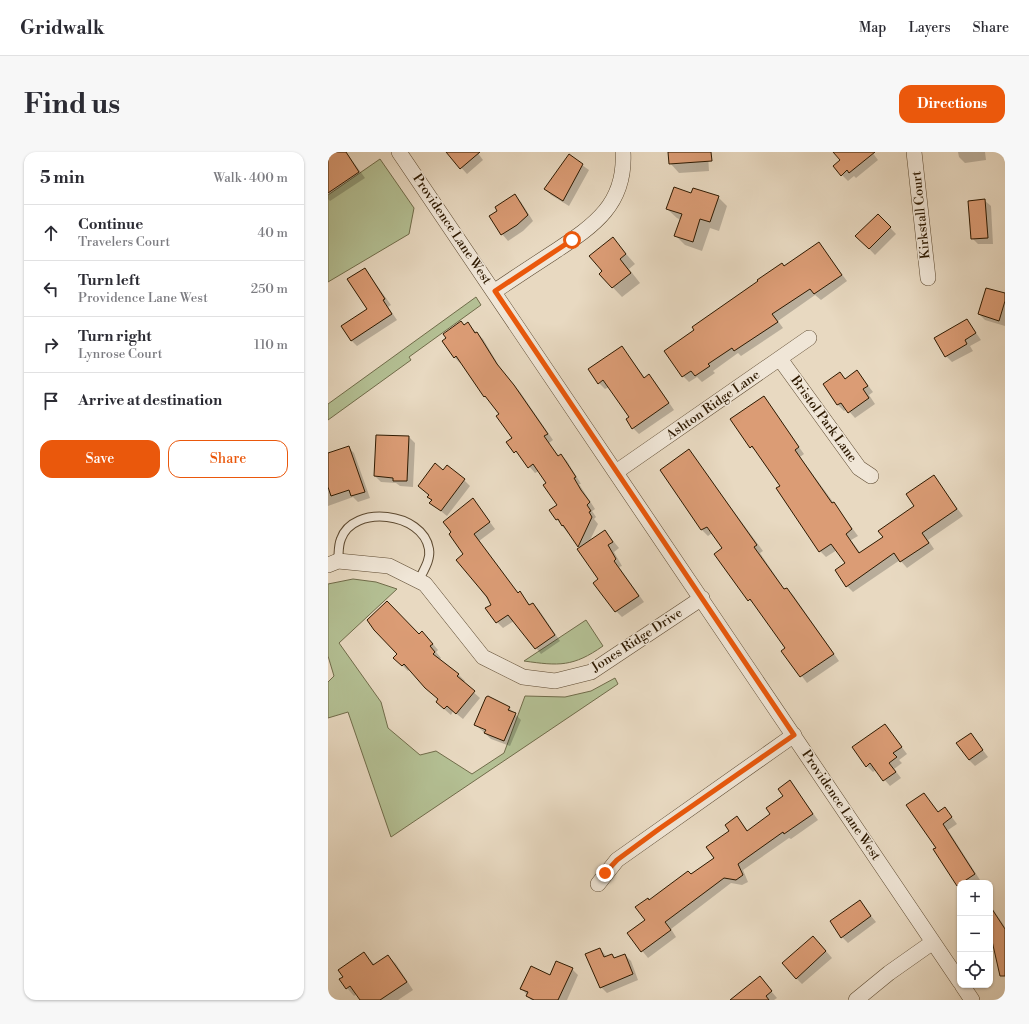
<!DOCTYPE html>
<html lang="en">
<head>
<meta charset="utf-8">
<style>
	body { margin:0; font-family:"Libre Bodoni",serif; background:#f7f7f7; color:#2b2b33 }
	.controls { position:absolute; right:12px; bottom:12px; display:grid; overflow:hidden; border-radius:8px; box-shadow:0 1px 3px #0004 }
	.controls button { width:36px; height:36px; display:grid; place-items:center; padding:0; border:0; border-bottom:1px solid #e1e1e2; background:#fff; color:#2b2b33; font:20px sans-serif }
	.stop { position:absolute; width:12px; height:12px; margin:-9px; border:3px solid #ea580c; border-radius:50%; background:#fff }
	.stop.end { background:#ea580c; border-color:#fff; box-shadow:0 1px 4px #0008 }
	.list { margin:0; padding:0; list-style:none }
	h2 { display:flex; justify-content:space-between; align-items:center; height:52px; margin:0; padding:0 16px; font-size:17px }
	h2 small { font-size:13px; font-weight:400; color:#7c7c81 }
	.list li { display:grid; grid-template-columns:26px 1fr auto; gap:12px; align-items:center; box-sizing:border-box; height:56px; padding:0 16px; border-top:1px solid #e1e1e2 }
	.list b { display:block; font-size:15px; white-space:nowrap }
	.list p { margin:0; font-size:13px; white-space:nowrap; color:#7c7c81 }
	.list em { font-size:13px; font-style:normal; color:#7c7c81 }
	.actions { display:flex; gap:8px; padding:12px 16px }
	.actions a { flex:1; padding:9px 0; border:1px solid #ea580c; border-radius:12px; text-align:center; font-size:14px; color:#ea580c }
	.actions .main { background:#ea580c; color:#fff }
	.icon { flex:none; width:22px; height:22px; fill:none; stroke:currentColor; stroke-width:2; stroke-linecap:round; stroke-linejoin:round }
	.map { position:relative; flex:none; width:677px; height:848px; overflow:hidden; border-radius:12px }
	header { display:flex; align-items:center; gap:24px; box-sizing:border-box; height:56px; padding:0 20px; background:#fff; border-bottom:1px solid #e1e1e2 }
	header strong { font-size:19px }
	nav { display:flex; gap:22px; margin-inline-start:auto; font-size:14px }
	.intro { display:flex; align-items:center; justify-content:space-between; box-sizing:border-box; height:96px; padding:0 24px }
	h1 { margin:0; font-size:28px }
	.button { padding:10px 18px; border-radius:12px; background:#ea580c; color:#fff; font-size:14px; font-weight:700 }
	main { display:flex; gap:24px; padding:0 24px }
	aside { flex:1; background:#fff; border-radius:12px; box-shadow:0 1px 3px #0004 }
	.map>svg:first-child { display:block }
</style>
</head>
<body>
<header>
<strong>Gridwalk</strong>
<nav><a>Map</a><a>Layers</a><a>Share</a></nav>
</header>
<div class="intro"><h1>Find us</h1><a class="button">Directions</a></div>
<main>
<aside>
<h2>5 min<small>Walk · 400 m</small></h2>
<ul class="list">
<li><svg class="icon" aria-label="ahead" viewBox="0 0 24 24"><path d="M12 20V5M6 11l6-6 6 6"/></svg><div><b>Continue</b><p>Travelers Court</p></div><em>40 m</em></li>
<li><svg class="icon" aria-label="left" viewBox="0 0 24 24"><path d="M17 20v-9H6M10 6l-5 5 5 5"/></svg><div><b>Turn left</b><p>Providence Lane West</p></div><em>250 m</em></li>
<li><svg class="icon" aria-label="right" viewBox="0 0 24 24"><path d="M7 20v-9h11M14 6l5 5-5 5"/></svg><div><b>Turn right</b><p>Lynrose Court</p></div><em>110 m</em></li>
<li><svg class="icon" aria-label="arrive" viewBox="0 0 24 24"><path d="M6 21V4h12l-3 4 3 4H6"/></svg><div><b>Arrive at destination</b></div></li>
</ul>
<div class="actions"><a class="main">Save</a><a>Share</a></div>
</aside>
<div class="map">
<svg width="677" height="848" viewBox="0 0 677 848">
	<rect width="100%" height="100%" fill="#e8d9c1"/>
	<filter id="stains"><feTurbulence type="fractalNoise" baseFrequency=".005" numOctaves="4"/><feColorMatrix values="0 0 0 0 .2 0 0 0 0 .09 0 0 0 0 .02 0 0 0 .5 -.17"/></filter>
	<radialGradient id="worn" r=".72"><stop offset=".6" stop-color="#630" stop-opacity="0"/><stop offset="1" stop-color="#630" stop-opacity=".3"/></radialGradient>
	<!-- green -->
	<path fill="#b4c094" stroke="#706c4a" d="M52 7 86 56 81 82 0 130V43Z
		M148 145 153 153 81 205 83 208 0 268V252Z
		M25 427 48 430 69 437 11 491 53 550 60 576 92 603 108 599 144 622 176 601 197 544 237 545 263 539 287 526 290 532 63 685 20 560 0 566V530L6 524 0 504V432Z
		M258 468 275 494C245 515 231 514 196 509Z"/>
	<!-- shadow -->
	<path fill="#0003" fill-rule="evenodd" d="M0 0H18L37 26 2 49 0 47Z
		M119 0H149L155 8 139 22Z
		M341 0H377L380 3 381 19 351 21 342 11Z
		M506 0H544L550 8 528 26 526 24 520 29 514 23 513 8Z
		M630 0H657L658 8 637 11 631 5Z
		M241 4 261 18 241 54 223 43 217 37Z
		M364 42 390 45 399 54 391 79 382 76 374 99 357 93 348 84 353 68 349 66 339 57Z
		M187 44 193 50 205 69 195 79 180 89 174 82 163 64 171 59Z
		M656 48 663 54 665 92H650L644 86Z
		M550 63 568 82 547 103 529 84Z
		M285 87 307 112 301 117 312 131 294 145 272 122 275 120Z
		M491 92 519 129 493 148 487 143 450 169 455 176 413 204 410 201 385 219 387 221 374 230 369 225 361 230 355 224 457 115Z
		M37 117 63 153 60 155 69 168 29 194 23 188 40 158Z
		M677 142V174L657 168 651 162Z
		M639 168 653 188 642 194 645 199 624 210 618 204Z
		M133 170 137 174 140 172 155 187 174 219 192 240 225 288 221 291 231 305 233 303 239 309 253 332H251L267 357 264 359 268 365 266 367 270 372 261 390 277 379 291 396 286 400 294 414 291 415 316 450 294 465 288 459 252 396 222 359 230 353 219 332 211 319 207 321 180 290 185 287 172 262 157 244 134 211H132L126 205Z
		M294 195 317 226 321 224 327 230 346 258 311 282 305 276 302 265 281 235 277 237 271 231Z
		M529 219 545 240 541 243 547 252 527 266 519 257 516 259 510 253 496 233 512 222 518 227Z
		M435 245 476 302 472 305 530 384 523 388 533 402 556 385 588 354 606 325 635 364 600 388 606 397 579 416 572 408 525 440 519 434 518 412 509 398 498 405 492 399 450 336 453 334 430 301 423 295 403 267Z
		M81 285 87 291 85 335 72 334 68 331 53 330 47 324Z
		M20 295 26 301 42 346 30 350 25 345 0 354V302Z
		M361 299 435 399 432 401 457 438 459 437 465 443 511 509 479 531 455 499 458 497 428 453 421 448 395 397 384 381 380 384 374 378 333 318Z
		M115 319 136 328 142 334 119 364 103 351 104 349 100 345Z
		M145 347 167 377 151 389 190 442 192 441 202 453 205 452 211 458 232 489 213 502 186 469 175 476 169 470 164 453 130 408 137 403Z
		M91 483 100 486 110 498 108 500 113 506 111 508 131 523 137 529 135 531 152 546 135 567 125 559 123 563 115 556 112 547 82 517 80 519 67 506Z
		M181 556 193 568 182 594 163 587 147 572ZM153 574 162 580 153 577Z
		M557 573 579 602 571 608 574 611 566 617 573 626 562 634 548 618 545 620 539 614 526 595Z
		M643 582 660 605 647 614 641 608Z
		M462 630 490 668 463 687 461 686 415 718 420 730 414 733 403 731 343 777 348 785 320 806 300 781 318 768 321 749 387 706 409 665 420 679 444 662 456 644Z
		M596 642 611 661 617 656 629 672 620 678 652 728 648 731H632V736L607 698 609 696Z
		M531 749 548 770 520 791 514 785Z
		M662 753 677 775V813L664 786H662Z
		M491 791 504 806 474 832 468 826Z
		M272 797 279 805 284 803 288 807 297 803 303 809 310 828 279 841 273 835Z
		M36 801 47 813 60 804 68 812 85 838 70 848H33L29 842 26 844 19 836 17 825Z
		M244 817 250 823 239 848H203L194 837Z
		M432 826 449 846 446 848H404Z"/>
	<!-- building -->
	<path fill="#db9c75" stroke="#2d1900" d="M0 0H18L31 20 0 41Z
		M118 0H152L132 17Z
		M340 0H383L384 9 341 12Z
		M505 0H547L521 21 519 18 513 24 505 14 512 8Z
		M241 2 255 12 235 49 216 37Z
		M346 35 363 41 365 36 391 44 382 70 372 67 365 90 346 84 354 62 338 57Z
		M187 42 200 63 189 73 173 83 161 64 169 59 167 55Z
		M657 47 660 86 643 87 640 49Z
		M550 62 563 75 541 97 527 84Z
		M285 85 298 102 292 107 303 121 284 136 271 122 274 119 261 104Z
		M491 90 514 123 486 142 482 137 444 162 450 170 406 199 404 196 380 212 382 214 367 224 363 219 354 225 336 199 366 178 364 175 430 129 429 128 454 111 456 114Z
		M37 116 57 147 55 148 64 162 23 189 13 174 39 157 19 127Z
		M658 136 677 141V149L671 169 650 162Z
		M639 167 648 181 637 188 639 192 617 205 606 186Z
		M133 169 136 173 140 170 147 181 149 180 169 212 186 233 220 282 216 284 230 304 233 302 248 325 246 326 253 338 262 350 259 353 263 359 261 360 264 365 250 395 235 373 234 374 230 367 228 368 221 358 229 353 215 333 218 331 205 312 200 316 188 299 186 301 178 290 184 286 168 264 171 262 157 244 156 245 128 204 126 206 114 189 118 186 115 182Z
		M294 194 316 226 321 222 341 251 304 277 298 267 301 265 275 228 270 232 260 217Z
		M529 218 540 234 535 237 541 246 520 261 513 251 509 253 495 232 512 220 517 227Z
		M436 244 471 295 467 298 504 351 506 350 524 377 518 382 531 401 555 385 550 379 586 354 578 342 606 323 629 357 594 381 601 391 572 410 566 401 518 435 507 418 517 411 503 392 491 400 448 336 452 334 424 294 422 296 402 267Z
		M48 283 81 284 79 329H65V326L46 324Z
		M21 294 37 340 23 344 21 338 3 344 0 335V301Z
		M361 297 429 393 426 395 456 437 459 436 506 502 472 525 453 499 457 496 422 447 420 449 386 402 394 396 379 375 373 378 332 318Z
		M107 311 115 318 119 313 137 327 113 359 101 351 104 348 99 345 101 343 90 334Z
		M145 346 162 370 146 382 190 441 192 439 201 453 205 451 227 483 207 497 180 463 168 471 157 456 163 453 159 445 128 408 135 402 121 382 123 380 115 370Z
		M277 378 285 390 280 393 288 407 286 409 311 444 287 460 265 431 270 427 249 397Z
		M59 449 91 482 94 479 105 492 102 494 107 500 105 502 131 522 129 524 147 539 128 562 119 554 116 557 108 550 110 547 97 536 76 512 74 514 65 506 69 502 46 478 39 468Z
		M160 544 182 555 180 558 188 561 176 589 156 581 158 578 146 573 158 545Z
		M557 572 574 595 565 601 569 605 561 611 568 620 555 629 542 611 538 615 524 595Z
		M643 581 655 598 641 608 628 591Z
		M462 628 485 662 456 682 455 680 410 712 415 723 408 728 396 726 376 741 337 770 343 778 313 800 299 781 317 768 307 755 320 746 321 748 360 719 363 722 386 706 378 695 401 679 397 673 409 664 419 679 442 662 438 656 455 644 450 637Z
		M596 641 610 660 617 655 624 665 615 672 647 722 629 734 605 697 608 696 578 653Z
		M532 748 543 764 513 786 502 769Z
		M662 754 677 777V824H672L662 780Z
		M485 784 498 799 468 827 454 811Z
		M272 796 276 805 284 802 286 806 297 802 305 822 272 836 257 802Z
		M36 800 45 813 60 803 79 830 52 848H32L22 834 18 837 11 827 15 825 10 818Z
		M228 809 245 816 230 848H206L198 844 200 840 192 837 203 814 222 823Z
		M432 824 444 839 438 844 441 848H402Z"/>
	<g fill="none" stroke-linecap="round" stroke-linejoin="round">
		<defs>
			<path id="service" d="M10 409C11 402 10 394 13 387 25 352 95 360 101 397 103 408 95 419 91 428"/>
			<path id="minor" d="M71 0 632 830
				M586 0 600 126
				M167 139C186 126 206 113 226 100 265 74 298 53 295 0
				M452 207 531 316 543 324
				M288 320 481 186
				M0 413 10 409 61 414 97 432 155 505 195 525 227 529 263 520 374 446
				M270 732 289 708 466 583
				M634 833 644 848
				M528 848 561 821 605 790"/>
		</defs>
		<!-- service casing -->
		<use href="#service" stroke="#5c4930" stroke-width="10"/>
		<!-- minor casing -->
		<use href="#minor" stroke="#5c4930" stroke-width="16"/>
		<!-- service -->
		<use href="#service" stroke="#f0e6d7" stroke-width="8"/>
		<!-- minor -->
		<use href="#minor" stroke="#f0e6d7" stroke-width="15"/>
	</g>
	<g fill="none" stroke-linecap="round" stroke-linejoin="round">
		<!-- route -->
		<path stroke="#ea580c" stroke-width="5" d="M244 88 167 139 466 583 331 677 289 708 277 721"/>
	</g>
	<g text-anchor="middle" dominant-baseline="central" stroke-width="3" stroke-linejoin="round" paint-order="stroke">
		<!-- street labels -->
		<g font-size="13" fill="#2d1900" stroke="#f0e6d7">
			<text transform="translate(593 63) rotate(-96)">Kirkstall Court</text>
			<text transform="translate(124 77) rotate(56)">Providence Lane West</text>
			<text transform="translate(385 253) rotate(-35)">Ashton Ridge Lane</text>
			<text transform="translate(496 267) rotate(54)">Bristol Park Lane</text>
			<text transform="translate(309 488) rotate(-33)">Jones Ridge Drive</text>
			<text transform="translate(513 653) rotate(56)">Providence Lane West</text>
		</g>
	</g>
	<rect width="100%" height="100%" filter="url(#stains)"/>
	<rect width="100%" height="100%" fill="url(#worn)"/>
</svg>
<div class="controls">
<button>+</button>
<button>−</button>
<button><svg class="icon" aria-label="locate" viewBox="0 0 24 24"><circle cx="12" cy="12" r="6"/><path d="M12 2v4M12 18v4M2 12h4M18 12h4"/></svg></button>
</div>
<div class="stop" style="left:244px;top:88px"></div>
<div class="stop end" style="left:277px;top:721px"></div>
</div>
</main>
</body>
</html>
